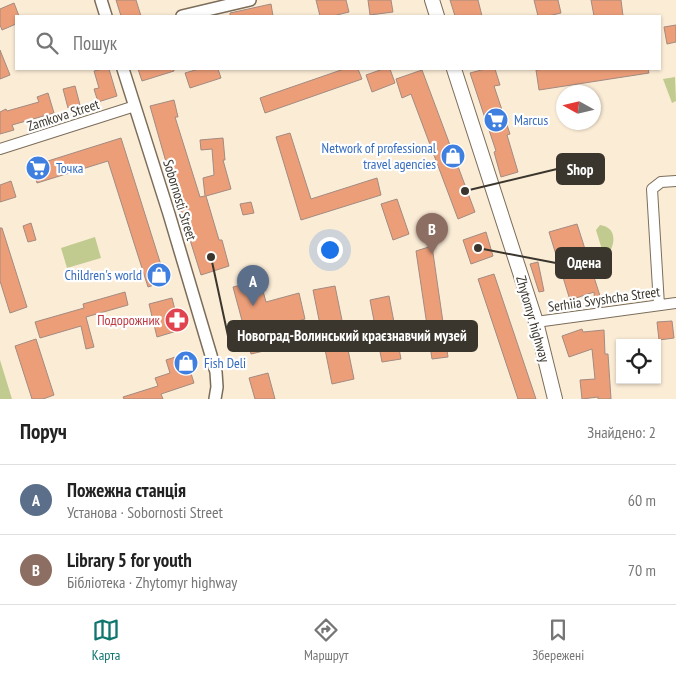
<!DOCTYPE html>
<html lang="uk">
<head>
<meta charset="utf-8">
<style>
	body { margin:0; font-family:"PT Sans Narrow",sans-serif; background:#f6f6f6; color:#222 }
	.controls { position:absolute; right:15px; bottom:15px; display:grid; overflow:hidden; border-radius:0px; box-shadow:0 1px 4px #0004 }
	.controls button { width:45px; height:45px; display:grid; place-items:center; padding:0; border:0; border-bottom:1px solid #e0e0e0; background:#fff; color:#222; font:25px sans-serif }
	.compass { position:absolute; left:556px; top:85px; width:45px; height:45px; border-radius:50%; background:#fff; box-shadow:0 1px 4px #0004; rotate:278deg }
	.you { position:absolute; left:329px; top:249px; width:18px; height:18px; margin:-12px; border:4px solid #fff; border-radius:50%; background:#1a73e8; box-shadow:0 0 0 8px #1a73e833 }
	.badge { display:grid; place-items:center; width:32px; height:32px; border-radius:50%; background:#0f766e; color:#fff; font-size:16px; font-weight:700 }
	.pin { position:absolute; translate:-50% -41px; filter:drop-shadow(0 1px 2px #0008) }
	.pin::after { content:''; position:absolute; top:26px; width:18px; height:15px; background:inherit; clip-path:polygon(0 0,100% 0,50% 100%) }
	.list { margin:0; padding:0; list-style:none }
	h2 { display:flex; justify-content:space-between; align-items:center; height:65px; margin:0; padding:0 20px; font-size:21px }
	h2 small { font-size:16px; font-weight:400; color:#767676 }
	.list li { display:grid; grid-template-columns:32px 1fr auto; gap:15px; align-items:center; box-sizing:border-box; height:70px; padding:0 20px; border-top:1px solid #e0e0e0 }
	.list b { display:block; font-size:19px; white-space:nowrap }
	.list p { margin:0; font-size:16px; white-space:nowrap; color:#767676 }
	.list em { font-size:16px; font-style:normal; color:#767676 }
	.icon { flex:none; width:28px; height:28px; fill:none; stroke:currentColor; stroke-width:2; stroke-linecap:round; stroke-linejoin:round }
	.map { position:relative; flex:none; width:676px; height:399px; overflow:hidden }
	.search { position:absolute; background:#fff; box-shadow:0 1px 4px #0004; left:15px; right:15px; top:15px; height:55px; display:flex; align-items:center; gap:12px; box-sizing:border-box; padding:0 18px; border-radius:0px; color:#767676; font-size:19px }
	.sheet { height:205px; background:#fff }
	nav { display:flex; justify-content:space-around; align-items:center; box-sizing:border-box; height:70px; border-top:1px solid #e0e0e0; background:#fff; font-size:14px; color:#767676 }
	nav a { display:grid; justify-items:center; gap:2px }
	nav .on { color:#0f766e }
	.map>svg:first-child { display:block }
</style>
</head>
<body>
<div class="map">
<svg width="676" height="399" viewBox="0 0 676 399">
	<rect width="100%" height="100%" fill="#fbecd6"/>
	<!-- green -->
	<path fill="#c1cb8f" d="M675 77 676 101 672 103 663 79Z
		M600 225C615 227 616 240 610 252L603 253 596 230Z
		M95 237 101 258 67 268 61 248Z
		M0 360 12 399H0Z"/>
	<!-- building -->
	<path fill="#ec9e79" stroke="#a38b80" d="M116 0H136L141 16H121Z
		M316 0H346L349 12 333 16H320Z
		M368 0H391L393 12 370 15Z
		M450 0H478L482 16H455Z
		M534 0H558L561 13 548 16H538Z
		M591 0H621L623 16H594Z
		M14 3 19 16H16V24L2 30 0 25V9Z
		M271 4 273 16H230V13Z
		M676 25V42L667 44 664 27Z
		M0 50 10 75 0 79Z
		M102 69H109L117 96 98 102 94 89 99 88 94 71Z
		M138 69H174V71L142 81Z
		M199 69H218L221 78 190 88 185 73Z
		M344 69H358L362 79 265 113 260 98Z
		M383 69H390L395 83 372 92 366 75Z
		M485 69H495L500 85 494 86 510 134 507 135 518 172 501 177 494 152 496 151 470 73Z
		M546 69H648L649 73 539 90 536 70Z
		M422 70 475 212 458 219 411 94 402 98 396 79Z
		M75 86 80 105 68 108 63 89Z
		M48 93 54 113 12 125 14 130 0 134V112L6 109 7 111 39 102 37 97Z
		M174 100 178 117H175L200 197 205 196 203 178 214 175 212 149 201 150 200 140 223 138 225 160H223L231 189 206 196 219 240H222L229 266 201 275 170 176 150 106Z
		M290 133 311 199 377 178 381 195 301 220 276 137Z
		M121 138 166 281 148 287 108 161 37 183 32 166Z
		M11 181 16 197 0 202V185Z
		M397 199 409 234 393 240 381 204Z
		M251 202 254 213 243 215 240 204Z
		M31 223 36 240 28 242 23 226Z
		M577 224 601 299H605V306L595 307 594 292 570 300 549 232Z
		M0 228H2L27 307 10 313 0 281Z
		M486 232 493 256 471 264 463 240Z
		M432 246 448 357 432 359 416 251Z
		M538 262 544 291 539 292 530 264Z
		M494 274 536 399H518L478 279Z
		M260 280 266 302 299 293 305 319 276 327 281 347 251 354 233 287Z
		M335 286 354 379 332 384 313 290Z
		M125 292 128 305 86 317 94 347 86 349 81 326 40 338 35 322 84 308 83 304Z
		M389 296 401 359 382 362 370 300Z
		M172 298 180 330 157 337 149 304Z
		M672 321 674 338 659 340 657 322Z
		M582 329 583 332 604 330 605 354H608L611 399H598V397L582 399 580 380 595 379 592 349 569 357 562 336Z
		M36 339 54 395 43 399H32L15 346Z
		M185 354 194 383 161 394 163 399H124L123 397 158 386 155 378 170 373 166 360Z
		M268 373 275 399H255L249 378Z"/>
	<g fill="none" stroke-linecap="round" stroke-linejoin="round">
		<defs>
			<path id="minor" d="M0 149 135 106
				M659 305 652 189 661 182 676 181
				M536 322 676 303"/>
			<path id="tertiary" d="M101 0 106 16
				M182 16 250 0
				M123 69 169 214 216 372 217 387 215 399"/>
			<path id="secondary" d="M432 0 437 16
				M454 69 536 322 555 399"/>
		</defs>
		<!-- minor casing -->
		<use href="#minor" stroke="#7b6d5a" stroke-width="12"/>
		<!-- tertiary casing -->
		<use href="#tertiary" stroke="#7b6d5a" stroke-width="14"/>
		<!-- secondary casing -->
		<use href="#secondary" stroke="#7b6d5a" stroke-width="16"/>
		<!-- minor -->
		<use href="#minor" stroke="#fff" stroke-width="10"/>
		<!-- tertiary -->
		<use href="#tertiary" stroke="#fff" stroke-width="11"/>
		<!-- secondary -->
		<use href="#secondary" stroke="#fff" stroke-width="14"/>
	</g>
	<!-- icons -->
	<defs>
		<symbol id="supermarket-disc" viewBox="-11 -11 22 22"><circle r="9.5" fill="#3f7fe0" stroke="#fff"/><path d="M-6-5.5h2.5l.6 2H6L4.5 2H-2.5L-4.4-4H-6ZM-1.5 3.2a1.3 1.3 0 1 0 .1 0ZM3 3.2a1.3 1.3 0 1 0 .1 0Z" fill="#fff"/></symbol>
		<symbol id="shop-disc" viewBox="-11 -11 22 22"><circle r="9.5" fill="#3f7fe0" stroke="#fff"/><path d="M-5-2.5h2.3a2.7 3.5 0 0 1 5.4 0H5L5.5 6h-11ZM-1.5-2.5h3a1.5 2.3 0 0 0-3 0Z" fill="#fff"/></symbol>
		<symbol id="pharmacy-disc" viewBox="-11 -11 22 22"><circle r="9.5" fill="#e0444e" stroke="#fff"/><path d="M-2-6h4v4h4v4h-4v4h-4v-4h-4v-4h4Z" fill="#fff"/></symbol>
	</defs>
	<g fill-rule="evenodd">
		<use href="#supermarket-disc" x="482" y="106" width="28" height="28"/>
		<use href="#shop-disc" x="439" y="142" width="28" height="28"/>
		<use href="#supermarket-disc" x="24" y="154" width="28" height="28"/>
		<use href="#shop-disc" x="145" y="261" width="28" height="28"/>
		<use href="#pharmacy-disc" x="163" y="306" width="28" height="28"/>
		<use href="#shop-disc" x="172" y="349" width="28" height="28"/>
	</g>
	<g text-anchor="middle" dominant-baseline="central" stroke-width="4.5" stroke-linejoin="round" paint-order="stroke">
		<!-- street labels -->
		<g font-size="14" fill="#3b362d" stroke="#fff">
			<text transform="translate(63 115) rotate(-18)">Zamkova Street</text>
			<text transform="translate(180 200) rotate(73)">Sobornosti Street</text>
			<text transform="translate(604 299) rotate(-8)">Serhiia Svyshcha Street</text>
			<text transform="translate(533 319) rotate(74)">Zhytomyr highway</text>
		</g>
		<!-- shop labels -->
		<g font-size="14" fill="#366cbe" stroke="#fff" text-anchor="start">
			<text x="514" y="120">Marcus</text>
			<text x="436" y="148" text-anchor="end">Network of professional<tspan x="436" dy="16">travel agencies</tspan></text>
			<text x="56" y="168">Точка</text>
			<text x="142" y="275" text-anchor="end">Children's world</text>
			<text x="204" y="363">Fish Deli</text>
		</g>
		<!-- health labels -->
		<g font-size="14" fill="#be3a42" stroke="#fff" text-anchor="end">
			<text x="160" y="320">Подорожник</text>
		</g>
	</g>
	<!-- callouts -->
	<path fill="none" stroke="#3b362d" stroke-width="2" d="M465 191L557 169M478 248L556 263M211 257L228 336"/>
	<g fill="#3b362d" stroke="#fff" stroke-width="2">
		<circle cx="465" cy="191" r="5"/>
		<circle cx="478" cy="248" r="5"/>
		<circle cx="211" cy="257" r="5"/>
	</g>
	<g fill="#3b362d" stroke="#3b362d" stroke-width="2">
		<rect x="557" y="154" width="47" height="30" rx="5"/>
		<rect x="556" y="248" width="55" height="30" rx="5"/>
		<rect x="228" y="321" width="249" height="30" rx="5"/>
	</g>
	<g font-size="15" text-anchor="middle" font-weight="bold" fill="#fff">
		<text x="580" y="175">Shop</text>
		<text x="584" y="268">Одена</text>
		<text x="352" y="341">Новоград-Волинський краєзнавчий музей</text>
	</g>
</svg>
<div class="controls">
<button><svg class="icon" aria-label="locate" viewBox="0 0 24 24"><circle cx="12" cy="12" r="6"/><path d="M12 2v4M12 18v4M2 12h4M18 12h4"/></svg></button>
</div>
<svg class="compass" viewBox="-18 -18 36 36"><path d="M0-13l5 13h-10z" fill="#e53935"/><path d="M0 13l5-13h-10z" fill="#767676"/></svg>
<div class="you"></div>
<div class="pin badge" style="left:253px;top:306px;background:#5c6f8a">A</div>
<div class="pin badge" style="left:432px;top:254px;background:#8d6e63">B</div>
<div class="search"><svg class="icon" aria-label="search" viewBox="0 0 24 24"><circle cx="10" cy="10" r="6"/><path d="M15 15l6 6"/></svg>Пошук</div>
</div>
<section class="sheet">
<h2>Поруч<small>Знайдено: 2</small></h2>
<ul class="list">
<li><span class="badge" style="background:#5c6f8a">A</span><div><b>Пожежна станція</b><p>Установа · Sobornosti Street</p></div><em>60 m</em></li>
<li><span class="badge" style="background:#8d6e63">B</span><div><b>Library 5 for youth</b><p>Бібліотека · Zhytomyr highway</p></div><em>70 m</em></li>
</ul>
</section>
<nav>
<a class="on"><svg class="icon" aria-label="map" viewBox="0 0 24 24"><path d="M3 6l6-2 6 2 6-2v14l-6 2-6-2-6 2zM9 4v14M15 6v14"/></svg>Карта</a>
<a><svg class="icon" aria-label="directions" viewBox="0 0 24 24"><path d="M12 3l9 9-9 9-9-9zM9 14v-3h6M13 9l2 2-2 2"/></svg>Маршрут</a>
<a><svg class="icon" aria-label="saved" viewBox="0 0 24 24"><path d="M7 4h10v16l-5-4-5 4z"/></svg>Збережені</a>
</nav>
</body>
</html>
